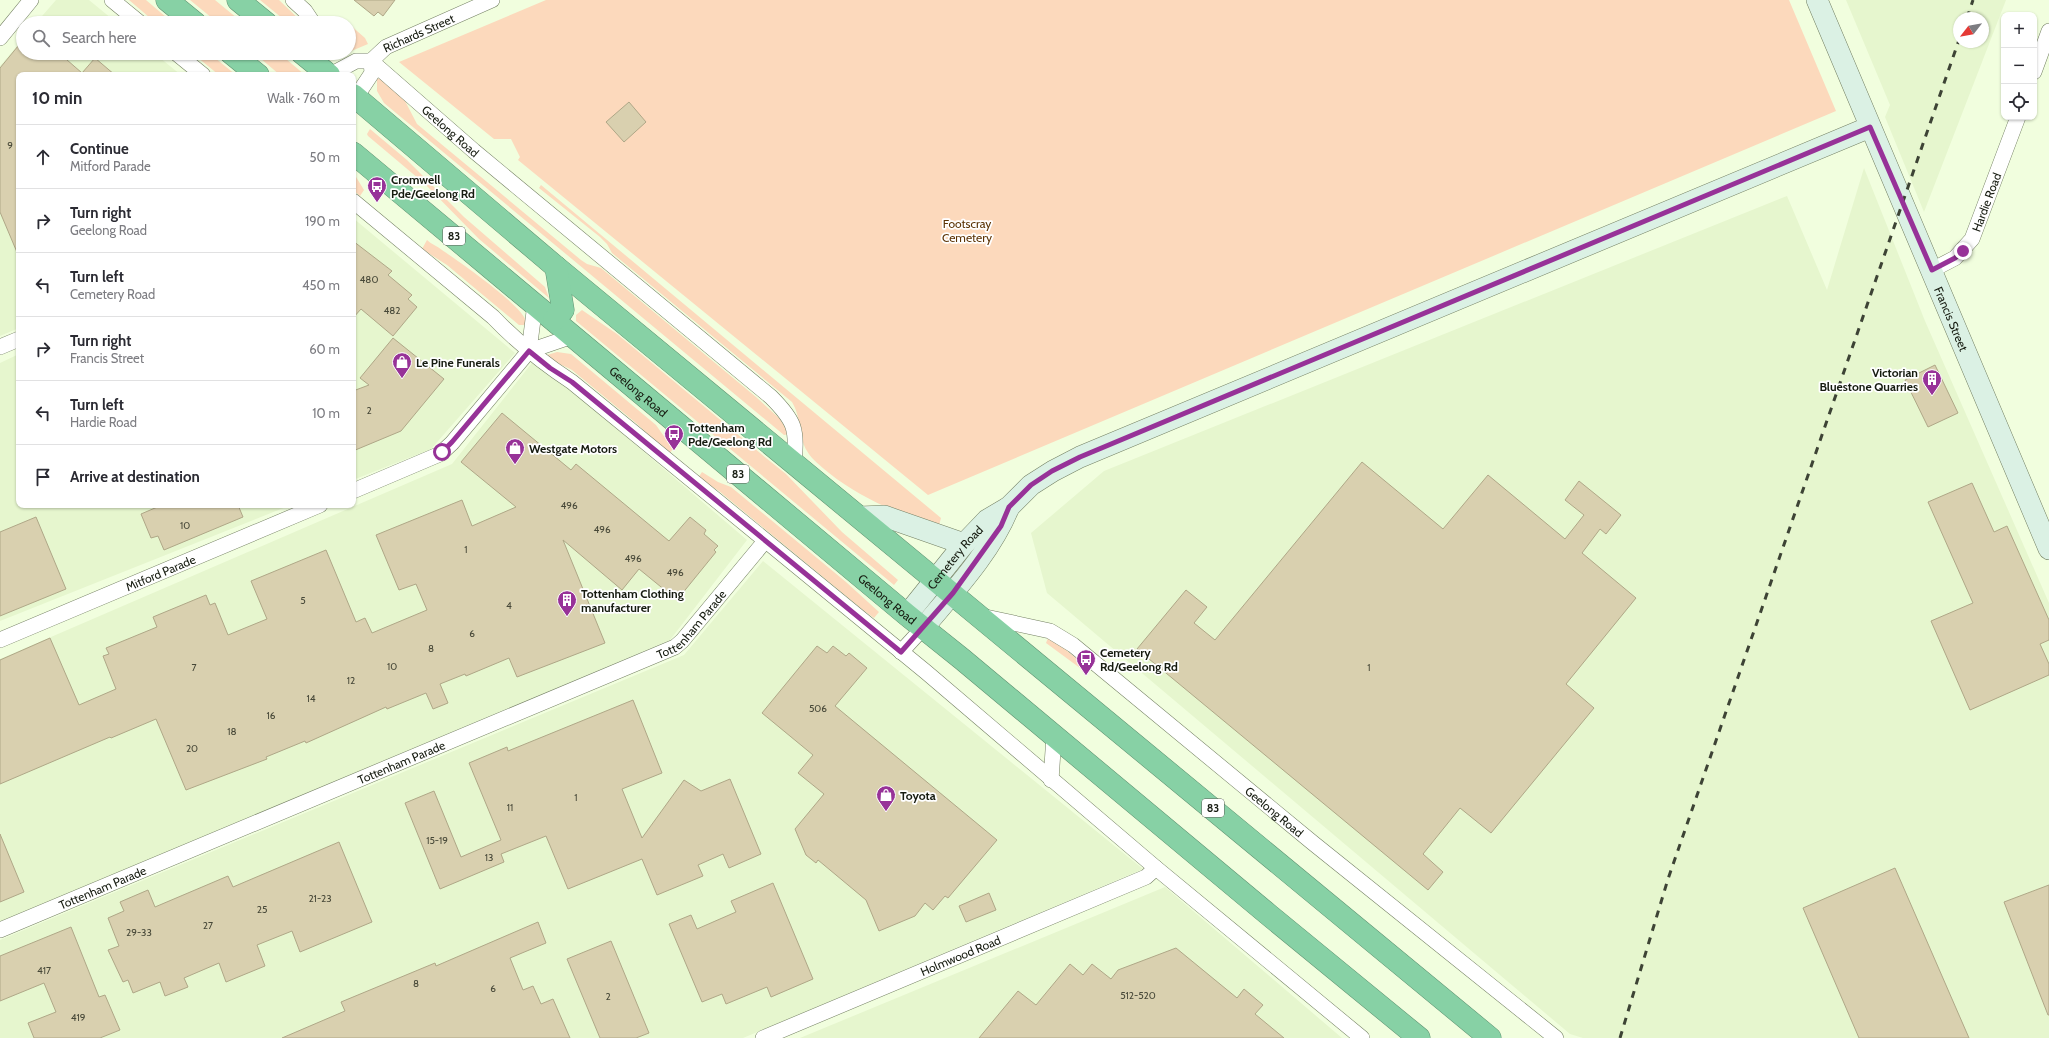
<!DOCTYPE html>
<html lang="en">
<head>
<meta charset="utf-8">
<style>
	body { margin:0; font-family:Cabin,sans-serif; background:#f7f7f7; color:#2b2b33 }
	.controls { position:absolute; right:12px; top:12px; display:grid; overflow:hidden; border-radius:8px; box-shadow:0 1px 3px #0004 }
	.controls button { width:36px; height:36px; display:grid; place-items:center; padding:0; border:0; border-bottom:1px solid #e1e1e2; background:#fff; color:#2b2b33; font:20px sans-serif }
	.compass { position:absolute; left:1953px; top:12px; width:36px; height:36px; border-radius:50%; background:#fff; box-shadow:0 1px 3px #0004; rotate:239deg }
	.stop { position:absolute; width:12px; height:12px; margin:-9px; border:3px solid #973298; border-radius:50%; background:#fff }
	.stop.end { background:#973298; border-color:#fff; box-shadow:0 1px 4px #0008 }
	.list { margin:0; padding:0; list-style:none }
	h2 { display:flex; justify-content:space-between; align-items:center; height:52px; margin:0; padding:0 16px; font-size:17px }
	h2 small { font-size:13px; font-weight:400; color:#7c7c81 }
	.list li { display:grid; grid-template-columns:26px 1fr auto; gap:12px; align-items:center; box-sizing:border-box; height:64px; padding:0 16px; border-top:1px solid #e1e1e2 }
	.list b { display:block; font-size:15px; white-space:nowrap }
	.list p { margin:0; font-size:13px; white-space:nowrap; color:#7c7c81 }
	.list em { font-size:13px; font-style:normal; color:#7c7c81 }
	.icon { flex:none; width:22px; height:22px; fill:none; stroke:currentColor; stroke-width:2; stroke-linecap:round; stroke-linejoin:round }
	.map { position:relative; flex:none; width:2049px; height:1038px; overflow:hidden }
	.search { position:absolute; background:#fff; box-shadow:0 1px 3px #0004; left:16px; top:16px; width:340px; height:44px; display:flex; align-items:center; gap:10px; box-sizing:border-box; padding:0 14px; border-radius:22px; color:#7c7c81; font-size:15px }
	.panel { position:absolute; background:#fff; box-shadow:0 1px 3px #0004; left:16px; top:72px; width:340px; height:436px; border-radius:8px }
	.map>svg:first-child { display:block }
</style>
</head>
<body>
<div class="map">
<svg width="2049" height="1038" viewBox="0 0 2049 1038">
	<rect width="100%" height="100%" fill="#f1fede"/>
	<!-- built -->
	<path fill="#e6f6ce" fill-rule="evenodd" d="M56 0H89L117 23H36Z
		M1846 0H2006L1924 212 1885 117 1890 105ZM1959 18H1983V42H1959Z
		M23 39V53H154L181 75H19V328L0 336V66Z
		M1864 168 1925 321 2049 603V1038H1583L1570 1034 1047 593 1031 533 1104 471 1787 196 1827 290Z
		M353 218 515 353 431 449 353 480Z
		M19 354V505H291L0 621V363Z
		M535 359 747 540 670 640 0 922V659L452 464Z
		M763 561 1143 869 743 1038H0V940L684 655Z
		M1165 887 1342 1038H800Z"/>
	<!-- green -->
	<path fill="#fcd9bc" d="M129 0H146L173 23H156Z
		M190 0H215L243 23H218Z
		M260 0H279L303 23H288Z
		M546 0H1789L1836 111 928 495 518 160 520 157 511 139H494L399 62Z
		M349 24 365 38 368 44 349 52Z
		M192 53H209L236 75H219Z
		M254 53H279L305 75H280Z
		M380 78 404 99 417 124 581 260 587 264 601 268 756 397 780 419 789 434 784 435 384 103 377 91V79Z
		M370 129 407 160 464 217 545 287 549 298 479 239 425 184 368 136 367 134Z
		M353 172 364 190 360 196 353 190Z
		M541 185 941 518 938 529C898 512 863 500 829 473 821 466 812 460 807 451 798 436 802 419 792 402L612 253 607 244 600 237 539 188Z
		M427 240C431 244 437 246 442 250 457 260 525 307 526 322L524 325H519L447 265 422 249Z
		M582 310 617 334 766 458 786 474 842 532 898 580 894 585 576 321V315Z
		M557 352 571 354 656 425 673 449 669 454 636 423 572 370C563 365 555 363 547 357V355Z
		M702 472 718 482 731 487 846 582 879 612 874 618 863 610 719 491 698 478Z
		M1048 638 1059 644 1090 670 1085 675 1080 668 1046 643Z"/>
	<!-- building -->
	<path fill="#d9d0af" stroke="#afa787" d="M354 0H395L383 16 378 12 374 16Z
		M23 40V53H59L82 73 95 58 115 75H19V257L0 212V68Z
		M629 102 646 122 624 142 606 122Z
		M353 241 392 271 388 275 412 295 408 299 417 307 393 336 361 309 353 318Z
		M393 338 444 379 401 431 353 451V391L369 385 360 378Z
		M1935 365 1958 413 1928 427 1905 380Z
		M502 413 571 470 576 464 669 541 690 517 706 530 704 534 718 546 714 550 716 552 677 600 639 569 622 590 563 540 605 643 517 677 509 658 466 676 465 674 440 684 448 703 433 709 426 693 387 709 386 707 306 743 305 741 266 757 267 759 186 790 156 719 111 738 110 737 0 784V660L50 638 79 705 116 689 103 656 109 654 106 648 157 627 153 617 206 595 210 605 215 603 228 635 267 619 251 581 326 550 356 622 365 618 372 633 427 610 416 584 399 590 376 535 462 500 472 526 516 507 461 462Z
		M1362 462 1443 529 1488 475 1565 539 1584 515 1565 500 1579 481 1621 515 1606 534 1600 529 1582 553 1636 598 1566 684 1594 708 1491 833 1460 808 1423 854 1443 872 1428 890 1137 649 1186 590 1207 607 1194 623 1215 640Z
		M1972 483 1994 532 2007 526 2049 620V640L2040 644 2049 664V675L1970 710 1931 621 1973 603 1928 502Z
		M162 505H238L243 517 164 550 158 536 151 538 141 514Z
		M36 517 66 589 0 616V532Z
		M817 646 827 653 833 646 846 656 849 653 867 668 835 706 997 840 948 898 945 896 933 910 925 903 915 916 879 931 866 900 818 860 816 863 806 855 795 829 824 794 798 773 813 755 762 713Z
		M633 700 662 773 622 789 642 838 684 780 701 791 730 779 761 854 729 868 723 854 698 865 703 876 657 895 642 859 568 889 546 836 501 854 504 862 440 889 405 803 434 791 461 857 501 840 469 763 507 747 508 751Z
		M0 834 24 892 0 902Z
		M339 842 372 922 300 952 292 931 257 945 265 966 226 982 219 963 184 978 188 987 165 996 160 982 133 993 128 980 123 982 108 950 119 946 108 918 124 911 120 902 148 890 155 907 228 876 233 887Z
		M1895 868 1969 1038H1859L1803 908Z
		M773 883 813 979 771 997 767 987 726 1004 722 994 702 1002 669 924 691 915 697 929 736 912 731 901Z
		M2049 885V1015H2048L2004 902Z
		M989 893 996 910 966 922 959 906Z
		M538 922 546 943 510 958 523 990 533 986 541 1004 553 999 570 1038H282L345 1011 341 1002 435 963 436 966Z
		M71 927 99 997 105 995 120 1030 100 1038H34L28 1023 56 1012 44 983 0 1001V956Z
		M611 941 649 1033 636 1038H600L567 959Z
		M1176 948 1237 998 1244 989 1263 1005 1255 1014 1284 1038H979L1018 991 1036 1005 1070 964 1083 975 1092 964 1111 979 1118 970Z"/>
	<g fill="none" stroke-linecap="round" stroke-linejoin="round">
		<defs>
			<g id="street">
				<path d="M112 0 140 23"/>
				<path d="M293 0 305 11 313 23"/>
				<path d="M0 38 31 0"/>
				<path d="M176 53 203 75"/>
				<path id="s1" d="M371 61 474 151 771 397C794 420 798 429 794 462"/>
				<path id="s2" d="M371 61 386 47 492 0"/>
				<path d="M2034 72 2049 31"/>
				<path d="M330 75 356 61H371"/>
				<path d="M356 97 372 73 371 61"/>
				<path d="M353 201 493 317C517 342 543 363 572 382L926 672 1156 868 1362 1038"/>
				<path id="s3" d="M1932 270 1955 258 1972 239 2018 117"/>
				<path d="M0 347 19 339"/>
				<path d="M529 351 535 304"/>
				<path d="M353 491 440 454 452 443 529 351 573 336"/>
				<path id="s4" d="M981 616 1050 631 1073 645 1313 843 1556 1038"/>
				<path id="s5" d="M0 640 320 505"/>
				<path d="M901 652 923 628"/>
				<path d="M1051 780 1054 736"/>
				<path id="s6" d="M0 930 675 647 682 641 765 541"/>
				<path id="s7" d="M763 1038 1146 877 1156 868"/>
			</g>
			<g id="secondary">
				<path id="s8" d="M1817 0 2049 549"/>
				<path d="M860 517 884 516 964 544"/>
				<path id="s9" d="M907 615 964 544 987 520 1009 507 1031 485 1053 471 1080 457 1870 127"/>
				<path d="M923 628C954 591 991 552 1009 507"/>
			</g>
			<g id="highway">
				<path d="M167 0 195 23"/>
				<path d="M238 0 266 23"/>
				<path d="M231 53 258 75"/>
				<path d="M302 53 329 75"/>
				<path d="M353 95 556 267 1490 1038"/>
				<path id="s10" d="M353 153 907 615 962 659 1269 915 1419 1038"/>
				<path d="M554 320 563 310 556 267"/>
			</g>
		</defs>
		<!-- street casing -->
		<use href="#street" stroke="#737f62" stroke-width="16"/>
		<!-- secondary casing -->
		<use href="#secondary" stroke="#737f62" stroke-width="22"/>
		<!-- highway casing -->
		<use href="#highway" stroke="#5f9171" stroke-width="23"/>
		<!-- street -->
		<use href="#street" stroke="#fff" stroke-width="15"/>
		<!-- secondary -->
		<use href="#secondary" stroke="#dbf1e4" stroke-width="21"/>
		<!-- highway -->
		<use href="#highway" stroke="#87d1a5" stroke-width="22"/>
		<!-- rail -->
		<path stroke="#3d4335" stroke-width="3" stroke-dasharray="7 7" stroke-linecap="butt" d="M1967 18 1973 0
			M1620 1038 1668 879 1959 40"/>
	</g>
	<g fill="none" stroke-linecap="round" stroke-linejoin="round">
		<!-- route -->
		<path stroke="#973298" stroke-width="5" d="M442 452 452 442 529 351 550 368 572 382 901 652 953 593 1001 526 1009 507 1031 485 1052 471 1080 457 1870 127 1932 270 1955 258 1963 251"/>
	</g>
	<!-- icons -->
	<defs>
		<symbol id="bus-pin" viewBox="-11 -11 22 30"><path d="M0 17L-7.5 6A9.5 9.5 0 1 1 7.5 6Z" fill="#973298" stroke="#fff"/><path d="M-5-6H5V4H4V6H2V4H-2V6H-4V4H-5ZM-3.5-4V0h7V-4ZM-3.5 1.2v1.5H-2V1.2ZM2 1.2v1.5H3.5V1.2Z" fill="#fff"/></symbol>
		<symbol id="shop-pin" viewBox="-11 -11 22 30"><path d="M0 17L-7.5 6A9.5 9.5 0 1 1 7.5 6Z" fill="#973298" stroke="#fff"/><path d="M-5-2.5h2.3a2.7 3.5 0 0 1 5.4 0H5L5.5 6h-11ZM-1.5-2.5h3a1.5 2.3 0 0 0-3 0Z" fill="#fff"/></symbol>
		<symbol id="building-pin" viewBox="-11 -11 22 30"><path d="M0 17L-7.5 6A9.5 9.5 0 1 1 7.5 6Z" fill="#973298" stroke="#fff"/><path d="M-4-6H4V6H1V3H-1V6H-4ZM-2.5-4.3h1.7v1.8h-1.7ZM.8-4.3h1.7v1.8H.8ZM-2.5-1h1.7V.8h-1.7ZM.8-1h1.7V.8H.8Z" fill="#fff"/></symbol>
	</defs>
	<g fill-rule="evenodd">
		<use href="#bus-pin" x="366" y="175" width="22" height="30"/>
		<use href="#shop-pin" x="391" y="351" width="22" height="30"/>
		<use href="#building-pin" x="1921" y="368" width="22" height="30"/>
		<use href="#bus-pin" x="663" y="423" width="22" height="30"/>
		<use href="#shop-pin" x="504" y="437" width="22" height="30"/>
		<use href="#building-pin" x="556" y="589" width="22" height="30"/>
		<use href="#bus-pin" x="1075" y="648" width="22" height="30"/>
		<use href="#shop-pin" x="875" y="784" width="22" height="30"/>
	</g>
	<g text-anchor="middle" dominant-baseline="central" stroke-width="3.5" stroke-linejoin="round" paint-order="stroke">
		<!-- number labels -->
		<g font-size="10" fill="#474838">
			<text x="10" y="145">9</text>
			<text x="369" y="279">480</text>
			<text x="392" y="310">482</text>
			<text x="369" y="410">2</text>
			<text x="569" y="505">496</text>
			<text x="185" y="525">10</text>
			<text x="602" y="529">496</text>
			<text x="466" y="549">1</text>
			<text x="633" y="558">496</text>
			<text x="675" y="572">496</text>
			<text x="303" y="600">5</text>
			<text x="509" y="605">4</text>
			<text x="472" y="633">6</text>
			<text x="431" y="648">8</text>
			<text x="392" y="666">10</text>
			<text x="194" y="667">7</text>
			<text x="1369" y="667">1</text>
			<text x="351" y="680">12</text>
			<text x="311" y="698">14</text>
			<text x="818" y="708">506</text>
			<text x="271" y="715">16</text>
			<text x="232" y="731">18</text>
			<text x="192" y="748">20</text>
			<text x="576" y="797">1</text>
			<text x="510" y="807">11</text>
			<text x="437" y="840">15-19</text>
			<text x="489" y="857">13</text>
			<text x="320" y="898">21-23</text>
			<text x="262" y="909">25</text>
			<text x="208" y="925">27</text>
			<text x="139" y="932">29-33</text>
			<text x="44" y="970">417</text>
			<text x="416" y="983">8</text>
			<text x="493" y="988">6</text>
			<text x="1138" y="995">512-520</text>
			<text x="608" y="996">2</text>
			<text x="78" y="1017">419</text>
		</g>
		<!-- shield labels -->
		<g fill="#fff" stroke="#5c5f58" stroke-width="1">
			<rect x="443" y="227" width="22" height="18" rx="3"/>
			<rect x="727" y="465" width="22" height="18" rx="3"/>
			<rect x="1202" y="799" width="22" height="18" rx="3"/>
		</g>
		<g font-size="11" font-weight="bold" fill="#161b10">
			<text x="454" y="236">83</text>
			<text x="738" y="474">83</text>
			<text x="1213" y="808">83</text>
		</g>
		<!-- street labels -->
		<g font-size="12" fill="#161b10" stroke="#fff">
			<text stroke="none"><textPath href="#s2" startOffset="56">Richards Street</textPath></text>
			<text stroke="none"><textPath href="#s1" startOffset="106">Geelong Road</textPath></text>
			<text stroke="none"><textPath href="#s3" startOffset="91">Hardie Road</textPath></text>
			<text stroke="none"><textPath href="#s8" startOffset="346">Francis Street</textPath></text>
			<text stroke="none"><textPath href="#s10" startOffset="372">Geelong Road</textPath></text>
			<text stroke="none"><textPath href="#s9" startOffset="75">Cemetery Road</textPath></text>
			<text stroke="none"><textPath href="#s5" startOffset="174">Mitford Parade</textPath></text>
			<text stroke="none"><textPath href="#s10" startOffset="696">Geelong Road</textPath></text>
			<text stroke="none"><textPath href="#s6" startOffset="759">Tottenham Parade</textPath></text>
			<text stroke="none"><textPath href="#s6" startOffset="435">Tottenham Parade</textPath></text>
			<text stroke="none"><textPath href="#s4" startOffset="359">Geelong Road</textPath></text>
			<text stroke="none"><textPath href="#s6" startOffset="111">Tottenham Parade</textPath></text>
			<text stroke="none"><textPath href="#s7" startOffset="214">Holmwood Road</textPath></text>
		</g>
		<!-- poi labels -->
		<g font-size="12" font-weight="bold" fill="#161b10" stroke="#fff" text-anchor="start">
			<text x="391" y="179">Cromwell<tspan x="391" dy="14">Pde/Geelong Rd</tspan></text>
			<text x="416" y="362">Le Pine Funerals</text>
			<text x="1918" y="372" text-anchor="end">Victorian<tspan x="1918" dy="14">Bluestone Quarries</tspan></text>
			<text x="688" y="427">Tottenham<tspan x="688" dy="14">Pde/Geelong Rd</tspan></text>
			<text x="529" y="448">Westgate Motors</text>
			<text x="581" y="593">Tottenham Clothing<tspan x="581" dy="14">manufacturer</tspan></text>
			<text x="1100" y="652">Cemetery<tspan x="1100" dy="14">Rd/Geelong Rd</tspan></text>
			<text x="900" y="795">Toyota</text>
		</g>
		<!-- park labels -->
		<g font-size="12" fill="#5b3304" stroke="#fff">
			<text x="967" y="223">Footscray<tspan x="967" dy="14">Cemetery</tspan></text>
		</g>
	</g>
</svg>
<div class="controls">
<button>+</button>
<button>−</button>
<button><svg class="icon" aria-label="locate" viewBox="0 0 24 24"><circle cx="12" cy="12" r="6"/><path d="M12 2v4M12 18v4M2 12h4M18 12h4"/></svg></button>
</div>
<svg class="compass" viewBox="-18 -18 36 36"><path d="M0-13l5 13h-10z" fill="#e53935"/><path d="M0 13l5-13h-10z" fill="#7c7c81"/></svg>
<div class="stop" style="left:442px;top:452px"></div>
<div class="stop end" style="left:1963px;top:251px"></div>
<div class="search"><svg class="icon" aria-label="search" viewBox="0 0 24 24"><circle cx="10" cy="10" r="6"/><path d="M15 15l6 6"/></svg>Search here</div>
<section class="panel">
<h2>10 min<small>Walk · 760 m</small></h2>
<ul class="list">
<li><svg class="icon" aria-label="ahead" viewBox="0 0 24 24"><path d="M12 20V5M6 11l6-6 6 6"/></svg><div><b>Continue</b><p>Mitford Parade</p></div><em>50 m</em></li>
<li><svg class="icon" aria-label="right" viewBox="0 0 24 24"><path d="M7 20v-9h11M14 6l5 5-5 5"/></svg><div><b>Turn right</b><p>Geelong Road</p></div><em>190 m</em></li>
<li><svg class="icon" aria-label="left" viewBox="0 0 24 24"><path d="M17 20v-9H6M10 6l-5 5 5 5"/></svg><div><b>Turn left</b><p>Cemetery Road</p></div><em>450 m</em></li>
<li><svg class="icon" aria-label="right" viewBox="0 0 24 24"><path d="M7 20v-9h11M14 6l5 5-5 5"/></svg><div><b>Turn right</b><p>Francis Street</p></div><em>60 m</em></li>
<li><svg class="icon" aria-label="left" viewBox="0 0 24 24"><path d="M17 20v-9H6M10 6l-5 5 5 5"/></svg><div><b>Turn left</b><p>Hardie Road</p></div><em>10 m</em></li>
<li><svg class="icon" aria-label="arrive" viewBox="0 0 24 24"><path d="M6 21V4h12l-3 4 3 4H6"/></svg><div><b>Arrive at destination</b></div></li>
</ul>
</section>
</div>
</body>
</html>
